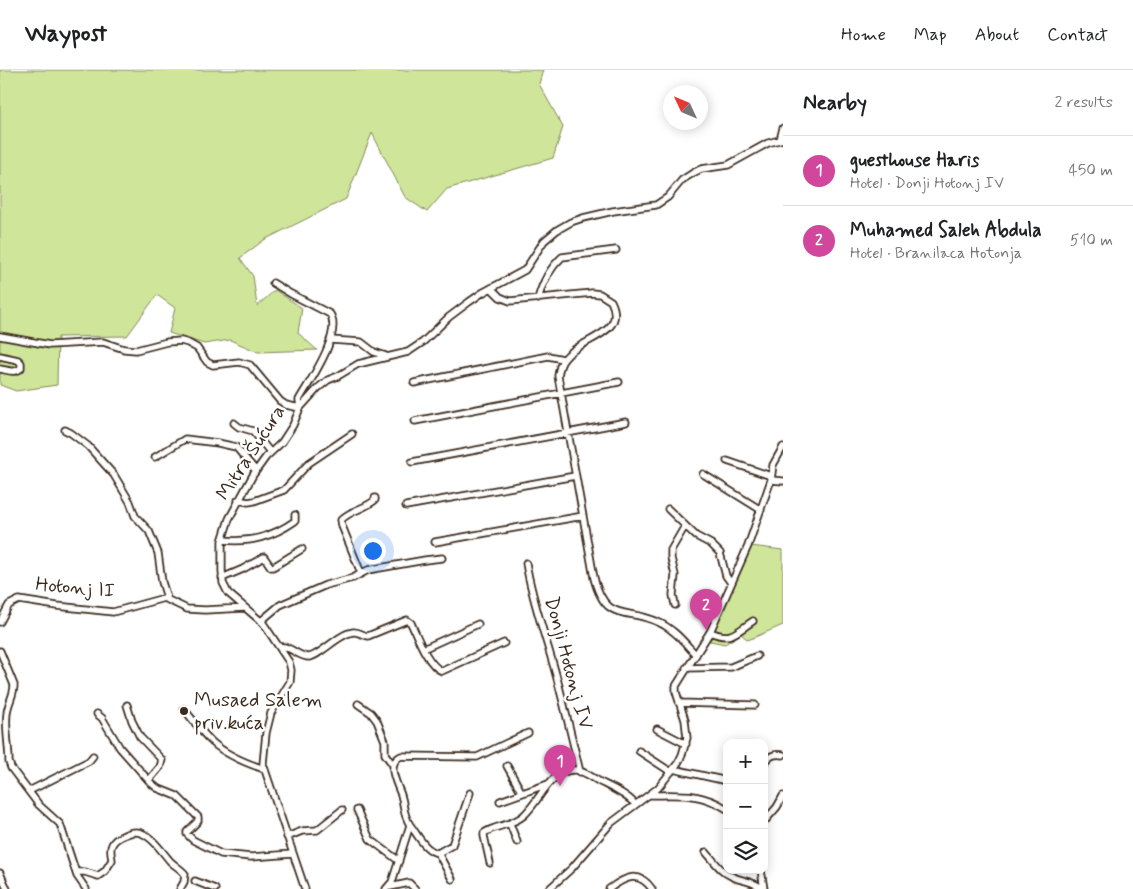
<!DOCTYPE html>
<html lang="en">
<head>
<meta charset="utf-8">
<style>
	body { margin:0; font-family:Mynerve,sans-serif; background:#f6f6f6; color:#202124 }
	.controls { position:absolute; right:15px; bottom:15px; display:grid; overflow:hidden; border-radius:10px; box-shadow:0 2px 12px #0003 }
	.controls button { width:45px; height:45px; display:grid; place-items:center; padding:0; border:0; border-bottom:1px solid #e0e0e0; background:#fff; color:#202124; font:25px sans-serif }
	.compass { position:absolute; left:663px; top:15px; width:45px; height:45px; border-radius:50%; background:#fff; box-shadow:0 2px 12px #0003; rotate:314deg }
	.you { position:absolute; left:372px; top:480px; width:18px; height:18px; margin:-12px; border:4px solid #fff; border-radius:50%; background:#1a73e8; box-shadow:0 0 0 8px #1a73e833 }
	.badge { display:grid; place-items:center; width:32px; height:32px; border-radius:50%; background:#3b2a1e; color:#fff; font-size:16px; font-weight:700 }
	.pin { position:absolute; translate:-50% -41px; filter:drop-shadow(0 1px 2px #0008) }
	.pin::after { content:''; position:absolute; top:26px; width:18px; height:15px; background:inherit; clip-path:polygon(0 0,100% 0,50% 100%) }
	.list { margin:0; padding:0; list-style:none }
	h2 { display:flex; justify-content:space-between; align-items:center; height:65px; margin:0; padding:0 20px; font-size:21px }
	h2 small { font-size:16px; font-weight:400; color:#757577 }
	.list li { display:grid; grid-template-columns:32px 1fr auto; gap:15px; align-items:center; box-sizing:border-box; height:70px; padding:0 20px; border-top:1px solid #e0e0e0 }
	.list b { display:block; font-size:19px; white-space:nowrap }
	.list p { margin:0; font-size:16px; white-space:nowrap; color:#757577 }
	.list em { font-size:16px; font-style:normal; color:#757577 }
	.icon { flex:none; width:28px; height:28px; fill:none; stroke:currentColor; stroke-width:2; stroke-linecap:round; stroke-linejoin:round }
	.map { position:relative; flex:none; width:783px; height:819px; overflow:hidden }
	header { display:flex; align-items:center; gap:30px; box-sizing:border-box; height:70px; padding:0 25px; background:#fff; border-bottom:1px solid #e0e0e0 }
	header strong { font-size:24px }
	nav { display:flex; gap:28px; margin-inline-start:auto; font-size:18px }
	main { display:flex }
	aside { flex:1; background:#fff }
	.map>svg:first-child { display:block }
</style>
</head>
<body>
<header>
<strong>Waypost</strong>
<nav><a>Home</a><a>Map</a><a>About</a><a>Contact</a></nav>
</header>
<main>
<div class="map">
<svg width="783" height="819" viewBox="0 0 783 819">
	<rect width="100%" height="100%" fill="#fff"/>
	<filter id="ink" filterUnits="userSpaceOnUse"><feTurbulence type="fractalNoise" baseFrequency=".02" numOctaves="2"/><feDisplacementMap in="SourceGraphic" scale="10" xChannelSelector="R" yChannelSelector="G"/><feConvolveMatrix kernelMatrix="1 2 1 2 8 2 1 2 1" color-interpolation-filters="sRGB"/></filter>
	<g filter="url(#ink)">
		<!-- green -->
		<path fill="#cee59a" stroke="#84885c" d="M0 0H543L539 14 563 57 553 88 447 119 427 142 405 127 372 63 346 129 264 170 240 188 253 206 257 236 275 220 302 238 298 263 317 280 258 282 230 270 204 274 169 263 175 238 157 225 127 266 58 267 57 315 16 321 0 315Z
			M751 476 783 480V555L748 570 741 564 725 574 710 571Z"/>
		<g fill="none" stroke-linecap="round" stroke-linejoin="round">
			<defs>
				<path id="minor" d="M780 70 783 58
					M273 213 291 224 330 244C343 264 309 312 299 330L300 338 293 355 282 372 266 387 253 405 229 449 222 471V501L223 513 228 523 263 553 289 592 291 600 290 612 271 643 266 663 263 694 305 819
					M491 218 500 227 510 231 592 223 600 224 611 231C628 265 580 268 565 288 560 293 559 299 558 306L594 508C606 554 626 537 658 552 674 559 684 572 696 585
					M538 229C542 214 550 198 562 187L616 180
					M0 266 50 275 103 272 124 279 136 280 167 272 181 271 188 273 197 278 207 292 213 295 239 292 250 295 280 331 286 335 300 338
					M330 270 361 272 374 282 386 286
					M0 286 18 290 21 293V298C15 304 7 300 0 299
					M414 313 548 286 563 289
					M300 338 318 318 328 310 338 306 358 294 408 282 423 272 449 247 469 232 482 223 525 200 544 171 557 160 571 152 583 148 613 141 656 135 668 127 682 110 693 103 701 99 728 95 768 73 783 69
					M415 351 619 312
					M234 353 239 357 253 361 270 382
					M65 360 71 363 88 376 114 405 130 432 135 446 149 461 158 483 162 512 167 528
					M155 387 185 369 218 373 236 377 256 401
					M727 391 771 406
					M412 392 626 352
					M703 404 761 440
					M771 410 783 411
					M238 430 248 432 254 431 284 420 309 393 352 364
					M406 436 575 406
					M668 439 696 466 711 474 720 483 726 506 731 513
					M223 470C250 473 272 467 295 451V445
					M435 472 583 446
					M526 493C532 530 545 565 555 601 564 634 572 668 580 702
					M361 503 342 456 341 450C350 440 365 439 375 430V428
					M222 508 243 499 264 487 271 497H273L302 479
					M675 535 673 525 675 505 671 488V480L685 456
					M261 551 280 535 326 515 353 508 368 500 425 490 442 488
					M0 552 9 535 19 530 57 536 113 542 164 528 187 539 205 540 244 538
					M710 562C731 571 735 563 753 551
					M279 577C290 575 298 587 309 587 320 586 338 564 353 562 359 561 363 566 368 566L407 550 411 553C417 566 428 596 442 601L504 573
					M423 579 478 554
					M0 581 14 615C14 625 8 633 7 643 5 659 9 675 9 692L11 698 39 735 60 754 77 806 86 819
					M686 598 731 597 757 586
					M679 633 755 635
					M358 634 371 643 377 651 385 671V684L393 695
					M127 635 132 651 140 667 162 690 160 697 149 710
					M184 639C193 650 202 663 212 672 226 685 246 693 264 699
					M97 644 102 648 120 678 151 713 157 718 177 726 198 747V751L187 762V764L193 770 221 784 251 787 293 784
					M657 659 686 674
					M639 681 671 702
					M764 693C770 686 774 683 783 685
					M507 696 522 723
					M673 699 727 711
					M29 721 89 691 93 686
					M651 725C681 725 700 722 727 739
					M500 731 548 714
					M357 740 370 769 399 791
					M764 752 777 737 783 726
					M510 754 517 772
					M410 755C418 765 425 781 438 783L452 809
					M287 767 302 761 317 760 342 740
					M706 782C714 791 721 802 733 807 745 812 752 810 763 819
					M438 783 452 775 470 723
					M490 793 484 766V763C496 755 511 756 523 746 539 733 550 698 576 700 584 701 593 708 600 712 612 718 626 724 635 734
					M761 800 764 819
					M76 802H85L98 806 105 801 112 790C110 780 109 773 120 767 124 765 130 762 135 762 149 761 162 782 170 791 175 796 181 799 185 804L184 812 180 819
					M0 803 7 819
					M195 811 215 819
					M390 817 409 813 415 819
					M386 819 392 812 410 755C402 742 405 737 401 725 397 713 385 694 401 686L477 687 528 663
					M549 819 572 798 611 753 658 718 678 693 682 685 687 668 685 650 676 622V616L710 562 748 476 771 410 773 395 783 377
					M609 819C625 807 639 800 652 819"/>
			</defs>
			<!-- minor casing -->
			<use href="#minor" stroke="#3b2a1e" stroke-width="9"/>
			<!-- minor -->
			<use href="#minor" stroke="#fff" stroke-width="5.5"/>
		</g>
	</g>
	<!-- markers -->
	<circle fill="#3b2a1e" stroke="#fff" stroke-width="2" cx="184" cy="641" r="5"/>
	<g text-anchor="middle" dominant-baseline="central" stroke-width="5" stroke-linejoin="round" paint-order="stroke">
		<!-- street labels -->
		<g font-size="20" fill="#3b2a1e" stroke="#fff">
			<text transform="translate(251 383) rotate(-57)">Mitra Šućura</text>
			<text transform="translate(75 518) rotate(5)">Hotonj II</text>
			<text transform="translate(568 593) rotate(75)">Donji Hotonj IV</text>
		</g>
		<!-- poi labels -->
		<g font-size="20" fill="#3b2a1e" stroke="#fff" text-anchor="start">
			<text x="194" y="630">Musaed Salem<tspan x="194" dy="23">priv.kuća</tspan></text>
		</g>
	</g>
</svg>
<div class="controls">
<button>+</button>
<button>−</button>
<button><svg class="icon" aria-label="layers" viewBox="0 0 24 24"><path d="M12 4l9 5-9 5-9-5zM3 14l9 5 9-5"/></svg></button>
</div>
<svg class="compass" viewBox="-18 -18 36 36"><path d="M0-13l5 13h-10z" fill="#e53935"/><path d="M0 13l5-13h-10z" fill="#757577"/></svg>
<div class="you"></div>
<div class="pin badge" style="left:560px;top:716px;background:#d1479c">1</div>
<div class="pin badge" style="left:706px;top:560px;background:#d1479c">2</div>
</div>
<aside>
<h2>Nearby<small>2 results</small></h2>
<ul class="list">
<li><span class="badge" style="background:#d1479c">1</span><div><b>guesthouse Haris</b><p>Hotel · Donji Hotonj IV</p></div><em>450 m</em></li>
<li><span class="badge" style="background:#d1479c">2</span><div><b>Muhamed Saleh Abdula</b><p>Hotel · Branilaca Hotonja</p></div><em>510 m</em></li>
</ul>
</aside>
</main>
</body>
</html>
